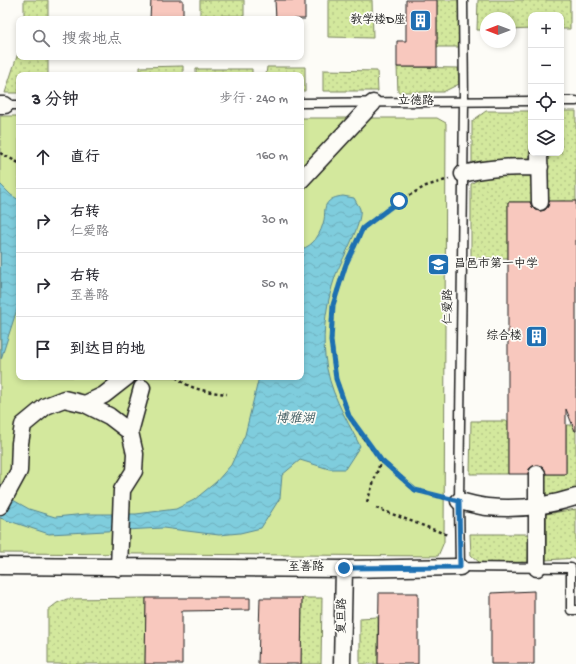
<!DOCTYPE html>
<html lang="zh">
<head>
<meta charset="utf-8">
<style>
	body { margin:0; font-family:"Gochi Hand","LXGW WenKai TC",sans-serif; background:#f7f7f7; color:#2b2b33 }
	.controls { position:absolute; right:12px; top:12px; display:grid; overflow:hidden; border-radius:8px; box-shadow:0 2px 6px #0003 }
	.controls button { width:36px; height:36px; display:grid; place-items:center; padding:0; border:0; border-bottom:1px solid #e1e1e2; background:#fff; color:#2b2b33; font:20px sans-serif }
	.compass { position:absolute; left:480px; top:12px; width:36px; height:36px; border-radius:50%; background:#fff; box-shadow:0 2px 6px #0003; rotate:270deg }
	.stop { position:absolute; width:12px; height:12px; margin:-9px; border:3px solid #1f6fb2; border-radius:50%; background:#fff }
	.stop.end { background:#1f6fb2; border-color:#fff; box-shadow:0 1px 4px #0008 }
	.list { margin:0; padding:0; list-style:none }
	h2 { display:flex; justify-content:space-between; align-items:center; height:52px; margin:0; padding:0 16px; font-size:17px }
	h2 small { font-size:13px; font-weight:400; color:#7c7c81 }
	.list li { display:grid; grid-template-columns:26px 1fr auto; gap:12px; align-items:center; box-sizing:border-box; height:64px; padding:0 16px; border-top:1px solid #e1e1e2 }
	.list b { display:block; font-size:15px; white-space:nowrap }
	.list p { margin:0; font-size:13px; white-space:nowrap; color:#7c7c81 }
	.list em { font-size:13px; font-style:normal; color:#7c7c81 }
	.icon { flex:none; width:22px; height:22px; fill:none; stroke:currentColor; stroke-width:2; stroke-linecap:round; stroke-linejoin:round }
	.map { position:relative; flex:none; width:576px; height:664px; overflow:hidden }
	.search { position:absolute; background:#fff; box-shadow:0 2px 6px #0003; left:16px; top:16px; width:288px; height:44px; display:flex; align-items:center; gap:10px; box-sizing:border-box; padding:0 14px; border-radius:8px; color:#7c7c81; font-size:15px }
	.panel { position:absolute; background:#fff; box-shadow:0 2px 6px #0003; left:16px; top:72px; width:288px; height:308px; border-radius:8px }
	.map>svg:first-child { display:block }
</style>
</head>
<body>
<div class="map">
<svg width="576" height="664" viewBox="0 0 576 664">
	<defs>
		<pattern id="grass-dots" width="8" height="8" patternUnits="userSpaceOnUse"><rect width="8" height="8" fill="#d3e89d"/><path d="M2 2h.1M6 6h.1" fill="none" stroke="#b5c687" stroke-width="1.8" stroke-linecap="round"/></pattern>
		<pattern id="water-waves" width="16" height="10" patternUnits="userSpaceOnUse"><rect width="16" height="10" fill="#7fcddd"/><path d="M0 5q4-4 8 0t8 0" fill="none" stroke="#6dafbd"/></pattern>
	</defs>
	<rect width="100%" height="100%" fill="#fdfcf7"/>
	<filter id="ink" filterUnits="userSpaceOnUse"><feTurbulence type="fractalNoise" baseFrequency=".025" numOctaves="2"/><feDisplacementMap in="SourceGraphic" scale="8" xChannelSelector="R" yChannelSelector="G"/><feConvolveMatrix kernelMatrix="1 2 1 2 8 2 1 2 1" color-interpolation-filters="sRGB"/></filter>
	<g filter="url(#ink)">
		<!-- grass -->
		<path fill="url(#grass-dots)" stroke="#78825c" d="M24 0H48V19H24Z
			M200 0H244V16L200 15Z
			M328 0H372L373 38 328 37Z
			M437 0H459V47H437Z
			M478 0H570V29H561V15H531V29L510 30V18H486V30H477Z
			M19 50V57H48V75H19V93H5Z
			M183 66V75H140V67Z
			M267 67H305V91H301V75H266Z
			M397 67 458 68 459 84 443 92H398Z
			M196 69H252V75H196Z
			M323 70 377 71 378 91H323Z
			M486 111H531L529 160H494L472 163V121Z
			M561 111H576V242L566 201 545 202 544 153H561Z
			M500 175 532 176 534 202H508V258H471V184L479 179Z
			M471 421H508V474H470Z
			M566 425H576V488L545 498 544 474H566Z
			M576 509V558L546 560V514Z
			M470 534H529L528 562 480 563 471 555Z
			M146 598 145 664H48V610L57 603 67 599Z
			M302 598H322L321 664H301Z
			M378 617V664H360V618Z"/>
		<!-- park -->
		<path fill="#d3e89d" stroke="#78825c" d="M0 116H19V377H301V118H437L446 123 444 542 438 556 0 553Z"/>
		<!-- water -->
		<path fill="url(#water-waves)" stroke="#578690" d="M0 184 11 195 19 200V303L1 359Z
			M343 196 354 198C356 202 359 206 360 209 363 224 340 262 335 277 327 301 322 331 325 356 329 392 344 414 360 446L345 469H329L300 460 282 475 280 498 261 528 240 533 219 535 163 528 49 534 0 518V484L13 500 29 509 55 517 86 514H136L176 509 194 500 216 482 231 465 245 435 259 377H301V249C314 246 321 233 324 220 325 216 324 209 326 205 330 198 336 197 343 196Z"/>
		<!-- building -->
		<path fill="#f8c8be" stroke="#1c1c1c" d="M151 0H183V19H150Z
			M275 0H305V19H276Z
			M406 0H437V67H397V41H406Z
			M549 201H576V431H575L566 409V474H546L545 470 542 466 537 465 533 466 529 469 528 474H508V202H530L532 207 535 210 540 211 545 210 548 206Z
			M534 591V664H491V593Z
			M379 593H418V664H378Z
			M146 598H250V610L182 611V664H145Z
			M260 598H302L301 664H258Z"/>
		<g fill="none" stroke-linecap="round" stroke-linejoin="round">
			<defs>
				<path id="lane" d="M463 0 464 102 459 501 460 567 571 568V610H576
					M561 101H576
					M301 103 531 101
					M5 105H19"/>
				<path id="street" d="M0 105H5
					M539 153 540 202
					M463 174C489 167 513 167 540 167
					M301 180 373 103
					M85 404 104 395 127 377
					M130 432 142 388
					M537 474V568
					M459 501C468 503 478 506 487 507 517 510 548 506 576 497
					M0 506 19 471 20 443 23 425 46 406 64 399 85 404 109 416 130 432 135 454 134 471 122 490 119 568
					M0 566 344 569 460 567
					M342 664 344 569"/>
			</defs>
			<!-- lane casing -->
			<use href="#lane" stroke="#1c1c1c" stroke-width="11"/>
			<!-- street casing -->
			<use href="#street" stroke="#1c1c1c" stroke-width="19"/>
			<!-- path -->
			<path stroke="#1c1c1c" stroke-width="2.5" stroke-dasharray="3 3" stroke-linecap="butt" d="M0 153 19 163
				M176 377C190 390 209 392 227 394
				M445 498 415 490 381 460 365 440 349 416 336 379 331 341 333 305 346 264 363 228 399 201 426 186 449 179
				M367 502 381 460
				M376 508 448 535"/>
			<!-- lane -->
			<use href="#lane" stroke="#fdfcf7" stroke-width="8"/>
			<!-- street -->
			<use href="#street" stroke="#fdfcf7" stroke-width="16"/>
		</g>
	</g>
	<g fill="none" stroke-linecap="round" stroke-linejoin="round" filter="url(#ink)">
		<!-- route -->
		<path stroke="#1f6fb2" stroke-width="5" d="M344 568 460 567 459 501 415 490 381 460 349 416 336 379 331 341 333 305 346 264 363 228 399 201"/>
	</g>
	<!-- icons -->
	<defs>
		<symbol id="building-square" viewBox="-11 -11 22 22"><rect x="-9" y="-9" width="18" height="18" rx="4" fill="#1f6fb2" stroke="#fdfcf7"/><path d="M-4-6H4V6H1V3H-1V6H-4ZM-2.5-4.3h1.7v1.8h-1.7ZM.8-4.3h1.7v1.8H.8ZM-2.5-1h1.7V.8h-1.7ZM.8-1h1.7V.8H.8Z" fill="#fff"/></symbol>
		<symbol id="school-square" viewBox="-11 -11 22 22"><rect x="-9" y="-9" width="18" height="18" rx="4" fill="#1f6fb2" stroke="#fdfcf7"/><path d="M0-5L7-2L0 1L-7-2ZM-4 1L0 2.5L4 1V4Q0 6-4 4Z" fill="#fff"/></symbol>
	</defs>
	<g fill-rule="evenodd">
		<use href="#building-square" x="408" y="8" width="25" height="25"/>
		<use href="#school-square" x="426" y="252" width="25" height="25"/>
		<use href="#building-square" x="524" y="324" width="25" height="25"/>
	</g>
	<g text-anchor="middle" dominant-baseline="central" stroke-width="3.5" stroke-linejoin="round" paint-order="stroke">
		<!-- poi labels -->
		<g font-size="12" fill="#1c1c1c" stroke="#fdfcf7" text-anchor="end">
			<text x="406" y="21">教学楼D座</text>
			<text x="454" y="265" text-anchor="start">昌邑市第一中学</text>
			<text x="522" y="337">综合楼</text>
		</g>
		<!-- street labels -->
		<g font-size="12" fill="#1c1c1c" stroke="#fdfcf7">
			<text x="416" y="102">立德路</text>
			<text transform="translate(449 307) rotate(-89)">仁爱路</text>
			<text x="306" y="568">至善路</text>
			<text transform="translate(343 616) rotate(-89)">复旦路</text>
		</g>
		<!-- water labels -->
		<g font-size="13" font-style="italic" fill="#3f5a60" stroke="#fdfcf7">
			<text x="295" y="419">博雅湖</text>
		</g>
	</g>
</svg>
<div class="controls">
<button>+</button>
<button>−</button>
<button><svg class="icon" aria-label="locate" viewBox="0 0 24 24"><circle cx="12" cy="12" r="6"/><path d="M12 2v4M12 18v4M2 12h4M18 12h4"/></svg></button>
<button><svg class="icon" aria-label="layers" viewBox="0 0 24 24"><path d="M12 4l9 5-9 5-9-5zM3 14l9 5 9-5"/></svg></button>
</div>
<svg class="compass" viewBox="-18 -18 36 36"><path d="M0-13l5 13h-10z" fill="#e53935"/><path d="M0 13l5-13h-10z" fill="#7c7c81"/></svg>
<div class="stop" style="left:399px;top:201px"></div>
<div class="stop end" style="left:344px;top:568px"></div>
<div class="search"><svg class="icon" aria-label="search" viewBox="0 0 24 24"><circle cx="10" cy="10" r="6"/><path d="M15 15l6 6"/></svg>搜索地点</div>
<section class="panel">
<h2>3 分钟<small>步行 · 240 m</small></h2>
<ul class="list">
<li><svg class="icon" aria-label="ahead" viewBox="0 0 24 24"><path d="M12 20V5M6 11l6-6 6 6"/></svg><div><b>直行</b></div><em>160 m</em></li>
<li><svg class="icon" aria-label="right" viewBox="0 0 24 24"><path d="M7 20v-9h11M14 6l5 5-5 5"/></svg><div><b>右转</b><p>仁爱路</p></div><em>30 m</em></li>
<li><svg class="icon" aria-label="right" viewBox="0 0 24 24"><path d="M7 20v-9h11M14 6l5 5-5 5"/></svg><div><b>右转</b><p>至善路</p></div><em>50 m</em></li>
<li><svg class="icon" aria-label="arrive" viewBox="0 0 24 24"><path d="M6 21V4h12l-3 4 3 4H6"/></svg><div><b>到达目的地</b></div></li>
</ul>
</section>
</div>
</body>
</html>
